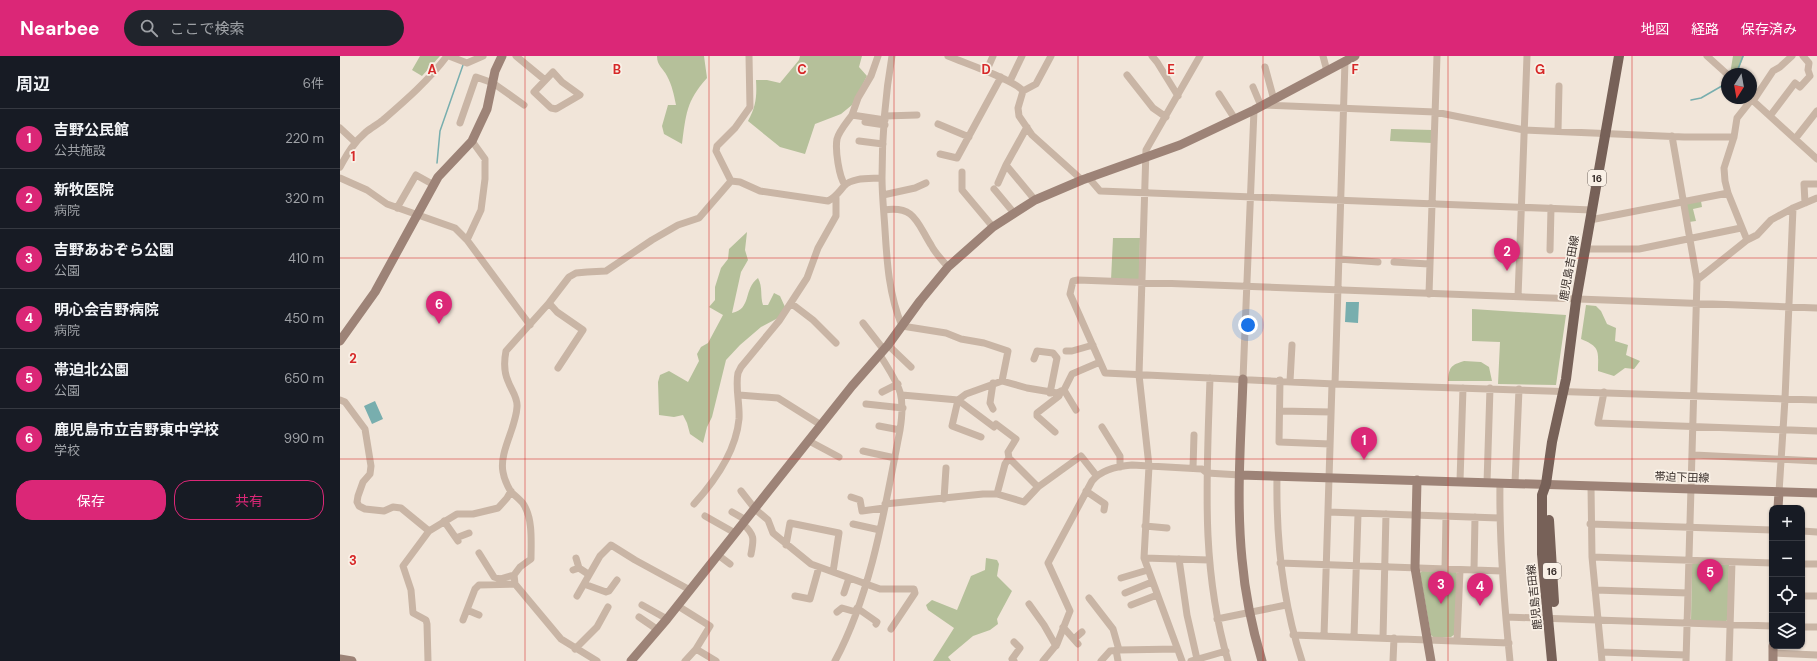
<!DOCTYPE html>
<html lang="ja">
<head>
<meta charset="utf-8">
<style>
	body { margin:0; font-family:"DM Sans","Noto Sans JP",sans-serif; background:#20242c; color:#f1f3f6 }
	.controls { position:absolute; right:12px; bottom:12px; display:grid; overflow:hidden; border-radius:8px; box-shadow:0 1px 3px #0004 }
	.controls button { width:36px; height:36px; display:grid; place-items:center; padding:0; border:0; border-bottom:1px solid #363941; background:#171b24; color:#f1f3f6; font:20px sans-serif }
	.compass { position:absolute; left:1381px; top:12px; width:36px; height:36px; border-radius:50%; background:#171b24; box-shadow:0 1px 3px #0004; rotate:191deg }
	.you { position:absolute; left:908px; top:269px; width:14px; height:14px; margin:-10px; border:3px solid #fff; border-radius:50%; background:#1a73e8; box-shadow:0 0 0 6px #1a73e833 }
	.badge { display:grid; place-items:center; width:26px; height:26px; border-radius:50%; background:#db2777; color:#fff; font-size:13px; font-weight:700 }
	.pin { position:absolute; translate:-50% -33px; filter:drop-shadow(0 1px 2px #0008) }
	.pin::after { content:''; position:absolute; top:21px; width:14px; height:12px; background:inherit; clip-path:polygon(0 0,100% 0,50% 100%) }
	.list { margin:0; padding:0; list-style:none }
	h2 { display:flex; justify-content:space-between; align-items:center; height:52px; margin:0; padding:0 16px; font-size:17px }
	h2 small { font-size:13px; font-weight:400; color:#9ea1a6 }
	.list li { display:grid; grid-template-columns:26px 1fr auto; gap:12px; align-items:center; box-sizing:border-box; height:60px; padding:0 16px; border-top:1px solid #363941 }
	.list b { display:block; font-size:15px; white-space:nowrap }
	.list p { margin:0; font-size:13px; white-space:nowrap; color:#9ea1a6 }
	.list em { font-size:13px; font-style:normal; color:#9ea1a6 }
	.actions { display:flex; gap:8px; padding:12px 16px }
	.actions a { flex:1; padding:9px 0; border:1px solid #db2777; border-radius:16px; text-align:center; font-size:14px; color:#db2777 }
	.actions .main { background:#db2777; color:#fff }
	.icon { flex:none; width:22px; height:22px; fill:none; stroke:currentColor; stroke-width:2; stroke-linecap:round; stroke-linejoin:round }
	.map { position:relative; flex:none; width:1477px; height:605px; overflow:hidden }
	header { display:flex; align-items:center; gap:24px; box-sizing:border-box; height:56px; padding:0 20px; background:#db2777; color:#fff }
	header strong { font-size:19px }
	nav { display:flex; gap:22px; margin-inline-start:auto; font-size:14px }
	.search { width:280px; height:36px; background:#20242c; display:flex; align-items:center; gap:10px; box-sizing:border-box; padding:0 14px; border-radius:22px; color:#9ea1a6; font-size:15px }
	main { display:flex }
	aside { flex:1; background:#171b24 }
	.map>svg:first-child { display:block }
</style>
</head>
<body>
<header>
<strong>Nearbee</strong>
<div class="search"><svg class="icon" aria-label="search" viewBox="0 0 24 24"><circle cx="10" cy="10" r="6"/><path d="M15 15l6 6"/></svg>ここで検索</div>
<nav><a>地図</a><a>経路</a><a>保存済み</a></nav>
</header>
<main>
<aside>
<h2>周辺<small>6件</small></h2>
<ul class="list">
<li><span class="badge">1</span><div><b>吉野公民館</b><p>公共施設</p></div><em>220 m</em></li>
<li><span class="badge">2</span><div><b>新牧医院</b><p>病院</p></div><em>320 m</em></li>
<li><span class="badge">3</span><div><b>吉野あおぞら公園</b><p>公園</p></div><em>410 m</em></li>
<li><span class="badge">4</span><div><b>明心会吉野病院</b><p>病院</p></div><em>450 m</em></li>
<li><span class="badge">5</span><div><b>帯迫北公園</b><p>公園</p></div><em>650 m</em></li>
<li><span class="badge">6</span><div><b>鹿児島市立吉野東中学校</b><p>学校</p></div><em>990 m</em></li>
</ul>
<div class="actions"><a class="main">保存</a><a>共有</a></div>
</aside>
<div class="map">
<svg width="1477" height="605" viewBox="0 0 1477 605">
	<rect width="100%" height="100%" fill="#f1e5d9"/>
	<!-- green -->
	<path fill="#b5c09a" d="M80 0H100L82 20 72 14Z
		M317 0H364L367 22C346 45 346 59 342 88L324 78 322 70 328 49H336C334 39 332 29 327 20 323 12 317 10 317 0Z
		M460 0H522L519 11 527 20 512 49 501 58 475 68 465 98 440 91 408 65C416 51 417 40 416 24H427L440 27 459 4Z
		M1393 0H1404L1397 18H1390Z
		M1051 73 1093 74 1092 87 1050 85Z
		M1361 145 1362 151 1353 153 1356 165 1349 166 1345 148Z
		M407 176 405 194 408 204 401 216 392 257C412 253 403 233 418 222 423 231 420 240 423 249H428L434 237 440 240 445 251 438 262 421 271 400 289 386 304 372 361 367 371 363 387 350 378 347 367 343 359 334 361 319 359 318 326 320 319 329 315 348 326 359 305 357 298 361 291 368 287 383 259 369 251 375 244V231L381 212 388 203 389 193Z
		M773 182H800L799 224H771Z
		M1246 249 1256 250 1261 255 1267 268 1276 272 1275 285 1288 289 1286 299 1300 305 1294 313 1285 312 1274 320 1258 315C1258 296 1261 291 1241 283Z
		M1132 253 1226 259 1216 329 1158 328 1160 286 1132 285Z
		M1124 305 1141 306 1149 311 1152 325H1108C1109 311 1111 309 1124 305Z
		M646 502 657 504 659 508 657 520 672 535 657 563 658 568 650 574 633 580 608 601 611 605H593L614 572 588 554 586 549 592 544 617 554 631 520 645 514Z
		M1354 507 1389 509 1388 564 1386 565H1351L1352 508Z
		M1082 515 1116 516 1117 518 1115 578 1111 581H1093L1091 579 1080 517Z"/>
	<!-- water -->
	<path fill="#78aeae" d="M1006 246H1019L1018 267 1005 266Z
		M35 345 43 363 32 368 24 350Z"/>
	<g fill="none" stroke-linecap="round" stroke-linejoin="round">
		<!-- stream -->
		<path stroke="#78aeae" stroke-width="1.5" d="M1396 18 1403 0
			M1351 44 1361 42 1387 27
			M97 107 100 75 123 9"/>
		<!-- street -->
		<path stroke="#c9b5a5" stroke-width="7" d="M109 0 127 7 143 0
			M176 0 205 24
			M552 0C545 40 542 81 542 122 542 139 544 157 545 174 547 207 549 239 562 270L606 277 621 283 644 287 668 295 662 325
			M608 0C624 7 675 24 683 35L678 52 679 60 692 79 742 124
			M812 0 817 6 838 40
			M983 0 987 15
			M1367 0 1387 18
			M925 11 934 44
			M213 16 222 26 240 39 216 53 211 52 194 36Z
			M646 16 653 0
			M787 19 813 52 826 61
			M670 25 682 0
			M913 31 921 50
			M683 35 696 28 711 0
			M879 38 895 63
			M1410 42 1477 103
			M923 49 1095 56 1184 74 1344 81H1394
			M512 59 518 42 531 20 538 0
			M545 60 577 59
			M1430 60 1455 27 1460 31 1470 20 1468 14 1469 7 1463 0
			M525 66 545 69
			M120 67 136 21 153 27 184 49
			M598 68 629 81
			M687 71 666 109 695 144
			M0 72 15 86
			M1218 75 1219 30
			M1332 80 1357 224 1346 605
			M1455 83 1477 55
			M519 85 543 88
			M600 98 617 102 661 21
			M0 111C7 98 14 86 26 76 31 72 38 68 43 64 66 44 89 24 107 0
			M622 116V134L653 171
			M748 121 760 135 1252 154
			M0 122 27 134 47 148 115 172 127 184 190 269
			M391 125 376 95 377 90 395 72 410 51 409 0
			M658 127 666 109
			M505 129C499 121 495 94 497 83 499 75 507 66 512 59L545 64
			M654 133 674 157
			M543 139 575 132 586 127
			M1465 147 1464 128H1477
			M57 152 76 119 94 129
			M544 154C575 149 577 167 591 189 595 197 602 204 608 211
			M1250 164 1388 137
			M127 184 141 154 145 123V103L132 85
			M1407 184 1388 137 1385 125 1384 112 1394 81 1397 62 1412 43 1415 42 1433 15 1440 11 1452 0
			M1245 193H1299L1401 172
			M1210 194 1211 152
			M999 203 1038 206
			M1054 206 1089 208
			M1357 224 1407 184 1417 179 1431 164 1453 152 1477 142
			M1089 238 1097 0
			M1178 241 1187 0
			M209 247 217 256 243 274 218 312
			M452 248 473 264 496 287
			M1477 252 738 224 733 225 730 238 765 317 995 328 1477 344
			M523 267 544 294
			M548 289 571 311
			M726 295H732L753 289
			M694 303 697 295 713 297 717 302 710 337
			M870 322C867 419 860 510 888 605
			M903 323 914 54
			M940 324 939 386 990 388
			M950 325 952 289
			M995 328 1005 5
			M724 334 736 354
			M542 336 558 328
			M1264 336 1258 367 1477 375
			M399 339 438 342 481 369
			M562 339 618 344 626 338 662 325 687 332 717 337 724 334 732 318 760 306
			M0 344 5 346 25 373 31 410 30 418 23 426 18 440 17 446 19 450 25 453 44 455 53 451 61 452 89 475
			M526 348 563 352
			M653 353 650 347 653 327
			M940 355 991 356
			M539 370 560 374
			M762 371 780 400V411
			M715 376 697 360V357L719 340 721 335
			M641 381 612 370 618 344 654 371 656 368 676 383 668 396 669 402 665 408 657 438
			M469 385 499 401
			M523 395 555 402
			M1354 399 1477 405
			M669 402 698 431
			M853 412 854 379
			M937 420C936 483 942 545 962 605
			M1120 425 1123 332
			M1147 427 1150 332
			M1160 427C1159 487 1164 546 1170 605
			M1175 427 1179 333
			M1251 430 1252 501 1262 605
			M401 435 415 453 428 464 433 477 471 508 540 533H574L575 537 551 573
			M746 435 765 448 764 454
			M1439 436 1445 343 1453 152
			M511 441 520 444 522 455 544 452
			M604 443 606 412
			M354 448C375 425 396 395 399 363 400 348 395 331 398 317L401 311 439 265 467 222 478 192 496 160V142
			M545 448 643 438H657L684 446 698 431 741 400 756 419
			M392 456 406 464
			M988 456 1159 462
			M365 460 395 477
			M104 465 118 485
			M403 468C415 479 414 483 411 498
			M513 468 540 474
			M1250 468 1432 474
			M805 470 827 472
			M1462 475 1477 476
			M116 482 129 477
			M446 489 450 467 499 477 493 516
			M139 497 154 521 160 523 174 519
			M378 499 390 508
			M1252 501 1432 507
			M236 502 239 512
			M804 502 869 504
			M839 503 847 559 857 603
			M940 507 1162 515
			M1462 508H1477
			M1105 513 1106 460
			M233 514 239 512 248 518
			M1134 514 1135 461
			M781 522 808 514
			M244 528 266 536 269 535 277 524
			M1255 534 1348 537
			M504 537 509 522
			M785 537 812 526
			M237 540 260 500 271 489 295 504 350 534
			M455 540 470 543 479 511
			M1462 540H1477
			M749 542 773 573 779 594 837 593
			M689 548 704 569 716 590
			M302 549 327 563
			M791 549 817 539
			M338 550 370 570 356 593 376 605
			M517 552 537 566 536 568
			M127 554 139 559
			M497 556 502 552 516 556
			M299 561 318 574
			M1166 561 1432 570
			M877 563 946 549
			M123 564 135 533 139 529 175 528
			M723 571 738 588
			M1462 571H1477
			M953 579 1169 587
			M984 580 992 328
			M1014 581 1018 458
			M1043 582 1046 458
			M734 583 742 576
			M1117 584 1120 514
			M674 586 680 592 672 603 674 605
			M235 593 257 571 268 551
			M776 594 778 605
			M1261 596 1346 599
			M1433 597 1477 599
			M88 605 87 568 86 564 73 557 71 534 63 510 89 475 117 458H133L158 452 167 442 171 435
			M257 605 221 583 175 528 174 519 180 511 191 503C191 486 193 464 184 449 181 444 175 440 171 436 168 431 164 422 163 416 159 396 176 372 177 351 178 341 171 334 168 325 164 316 164 305 166 295L209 247 229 221 236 217 247 216 266 215 312 184 338 169 359 162 391 125 400 126 420 135 488 145C496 141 498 137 504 130 513 121 530 123 542 122
			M345 605 356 593
			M495 605C532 536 545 451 560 374 566 336 559 330 540 299
			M703 605 717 588 730 555 708 507 752 425C761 414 779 410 792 409L862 413 867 417 900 419
			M761 605 770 595 779 594
			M842 605 804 502 809 410 799 319 806 94 860 0
			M851 605 886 595
			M1053 605 1054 582
			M1389 605 1392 506"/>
		<!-- secondary -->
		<path stroke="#9d8377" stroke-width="9" d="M0 285 35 236 98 121 132 85 147 53 155 15 162 0
			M903 323C901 382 896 443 902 503 905 538 912 572 922 605
			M900 419 1477 437
			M1077 424 1075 512 1091 605
			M1438 452 1439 436
			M0 603 12 605
			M291 605 327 563 512 330 548 289 580 245 608 211 653 171 695 144 742 124 840 89 914 54 1015 0
			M1433 605V590"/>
		<!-- primary -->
		<path stroke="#776158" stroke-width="10" d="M1209 464 1214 546
			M1212 605 1202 498V439L1206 428 1212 386 1226 323 1236 245 1279 0"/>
	</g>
	<!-- grid -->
	<path fill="none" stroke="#d62828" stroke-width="1" stroke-opacity="0.55" d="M185 0V605M369 0V605M554 0V605M738 0V605M923 0V605M1108 0V605M1292 0V605M0 202H1477M0 403H1477"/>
	<g text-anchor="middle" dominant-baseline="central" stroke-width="3.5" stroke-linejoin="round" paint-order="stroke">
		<!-- shield labels -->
		<g fill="#f9f0e6" stroke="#706660" stroke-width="1">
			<rect x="1248" y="114" width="18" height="16" rx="3"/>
			<rect x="1203" y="507" width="18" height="16" rx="3"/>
		</g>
		<g font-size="10" font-weight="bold" fill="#352b27">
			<text x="1257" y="122">16</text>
			<text x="1212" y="515">16</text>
		</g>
		<!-- street labels -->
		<g font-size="11" fill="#352b27" stroke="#f9f0e6">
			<text transform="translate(1229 212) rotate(-80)">鹿児島吉田線</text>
			<text transform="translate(1342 421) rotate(2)">帯迫下田線</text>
			<text transform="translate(1194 541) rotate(-96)">鹿児島吉田線</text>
		</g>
	</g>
	<g font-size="13" text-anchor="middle" font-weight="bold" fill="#d62828" stroke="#f9f0e6" stroke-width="3.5" stroke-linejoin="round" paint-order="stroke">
		<text x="92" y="18">A</text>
		<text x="277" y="18">B</text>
		<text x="462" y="18">C</text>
		<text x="646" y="18">D</text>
		<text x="831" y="18">E</text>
		<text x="1015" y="18">F</text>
		<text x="1200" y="18">G</text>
		<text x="13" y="105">1</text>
		<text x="13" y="307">2</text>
		<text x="13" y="509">3</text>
	</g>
</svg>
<div class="controls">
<button>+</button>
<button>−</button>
<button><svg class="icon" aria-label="locate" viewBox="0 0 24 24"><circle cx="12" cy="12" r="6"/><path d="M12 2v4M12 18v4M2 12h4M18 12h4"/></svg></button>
<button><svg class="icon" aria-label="layers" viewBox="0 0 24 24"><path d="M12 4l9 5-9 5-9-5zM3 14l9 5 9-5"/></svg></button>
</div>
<svg class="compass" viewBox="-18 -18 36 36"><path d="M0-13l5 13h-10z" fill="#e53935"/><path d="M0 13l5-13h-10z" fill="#9ea1a6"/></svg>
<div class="you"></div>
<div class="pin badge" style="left:1024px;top:404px">1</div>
<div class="pin badge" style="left:1167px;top:215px">2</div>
<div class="pin badge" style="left:1101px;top:548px">3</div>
<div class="pin badge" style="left:1140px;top:550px">4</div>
<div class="pin badge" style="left:1370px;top:536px">5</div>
<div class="pin badge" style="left:99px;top:268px">6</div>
</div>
</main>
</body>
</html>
